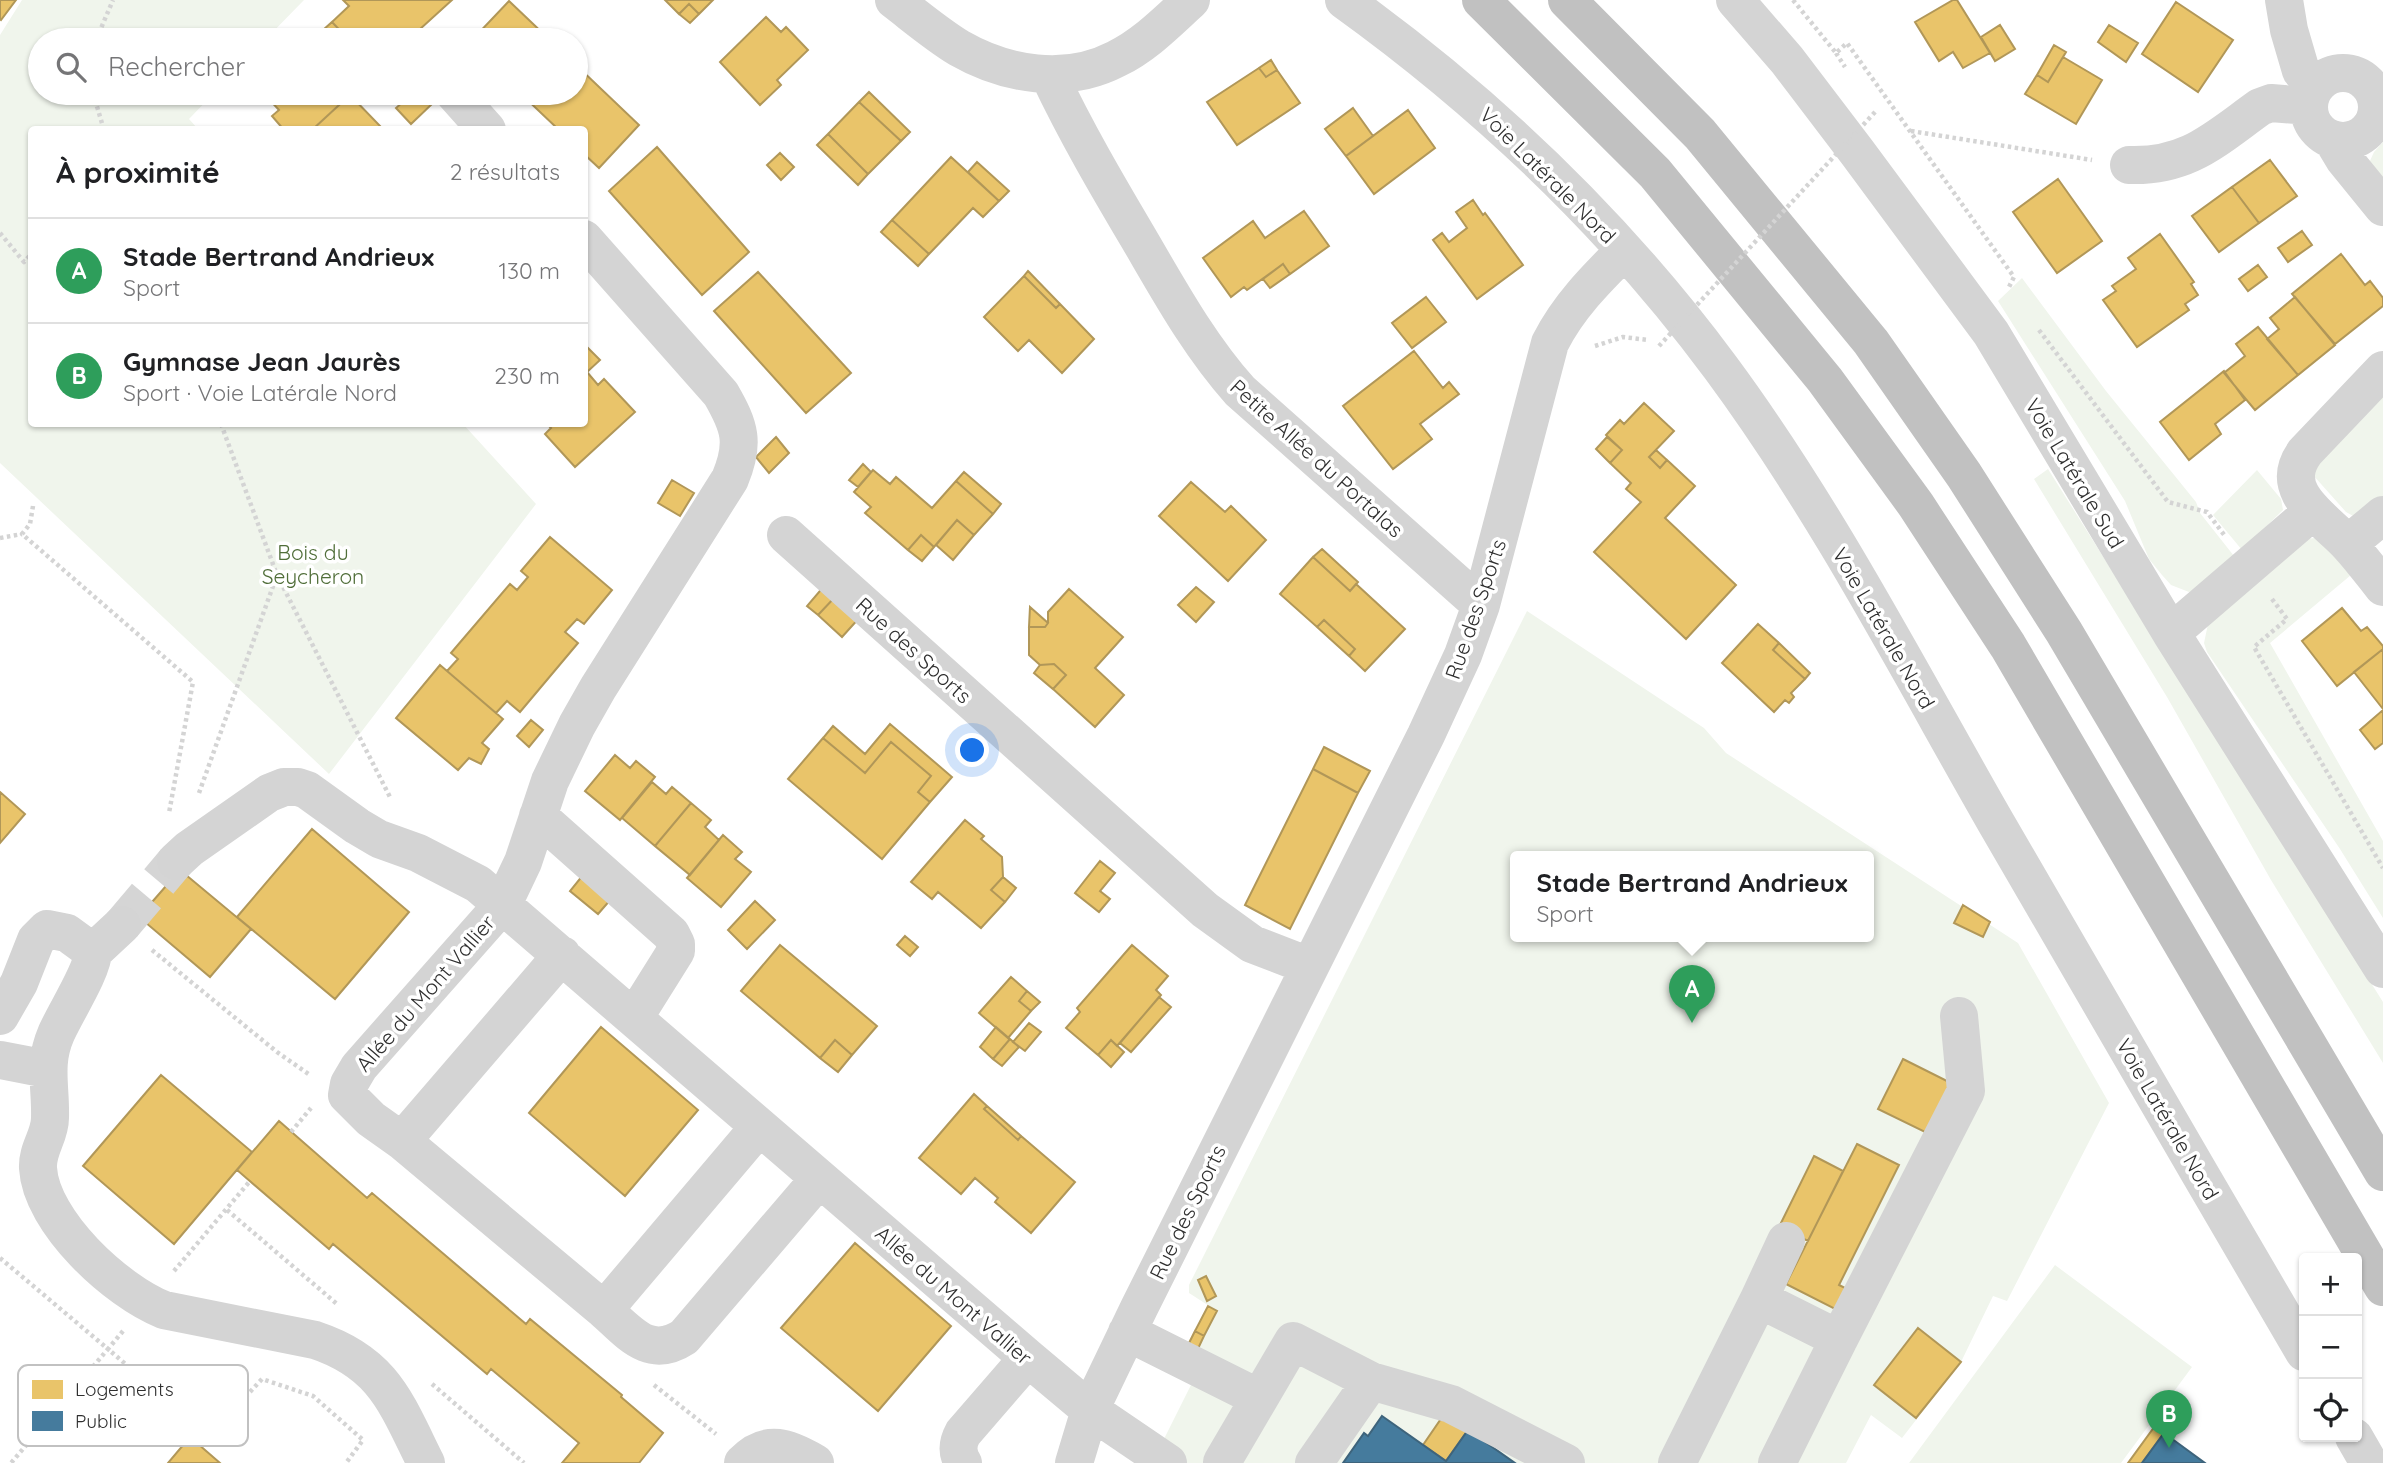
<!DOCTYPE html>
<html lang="fr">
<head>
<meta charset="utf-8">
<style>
	body { margin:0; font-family:Quicksand,sans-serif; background:#f6f6f6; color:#202124 }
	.controls { position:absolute; right:21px; bottom:21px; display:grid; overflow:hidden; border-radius:7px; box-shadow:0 2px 5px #0004 }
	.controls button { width:63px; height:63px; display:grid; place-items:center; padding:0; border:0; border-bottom:2px solid #e0e0e0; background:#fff; color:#202124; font:35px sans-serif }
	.you { position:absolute; left:973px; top:751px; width:24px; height:24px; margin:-18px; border:5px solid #fff; border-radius:50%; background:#1a73e8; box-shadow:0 0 0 10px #1a73e833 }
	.badge { display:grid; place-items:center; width:46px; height:46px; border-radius:50%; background:#787878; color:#fff; font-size:23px; font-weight:700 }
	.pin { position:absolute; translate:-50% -58px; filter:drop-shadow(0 2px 4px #0008) }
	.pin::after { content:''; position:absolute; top:37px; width:24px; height:21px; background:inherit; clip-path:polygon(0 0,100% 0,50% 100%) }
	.popup { position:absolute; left:1510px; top:851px; width:364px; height:91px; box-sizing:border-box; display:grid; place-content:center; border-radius:7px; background:#fff; filter:drop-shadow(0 2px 5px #0005); font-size:23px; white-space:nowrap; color:#757577 }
	.popup b { font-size:26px; color:#202124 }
	.popup::after { content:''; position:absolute; left:50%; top:100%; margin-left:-14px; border:14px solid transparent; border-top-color:#fff }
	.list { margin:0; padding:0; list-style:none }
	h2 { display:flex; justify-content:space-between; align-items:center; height:91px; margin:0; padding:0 28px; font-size:30px }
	h2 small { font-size:23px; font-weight:400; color:#757577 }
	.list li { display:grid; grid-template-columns:46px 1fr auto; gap:21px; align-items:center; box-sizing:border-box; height:105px; padding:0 28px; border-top:2px solid #e0e0e0 }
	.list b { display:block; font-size:26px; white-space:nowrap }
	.list p { margin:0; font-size:23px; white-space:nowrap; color:#757577 }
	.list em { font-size:23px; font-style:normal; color:#757577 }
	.icon { flex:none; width:38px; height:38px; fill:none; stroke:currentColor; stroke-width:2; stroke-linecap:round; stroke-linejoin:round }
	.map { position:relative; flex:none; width:2383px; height:1463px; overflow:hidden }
	.search { position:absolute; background:#fff; box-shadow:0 2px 5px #0004; left:28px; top:28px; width:560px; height:77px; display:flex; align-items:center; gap:18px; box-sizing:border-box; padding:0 24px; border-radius:38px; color:#757577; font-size:26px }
	.panel { position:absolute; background:#fff; box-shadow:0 2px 5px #0004; left:28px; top:126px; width:560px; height:301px; border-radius:7px }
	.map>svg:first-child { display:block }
</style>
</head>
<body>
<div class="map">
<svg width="2383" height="1463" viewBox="0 0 2383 1463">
	<rect width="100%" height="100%" fill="#fff"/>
	<!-- green -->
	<path fill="#f0f5ec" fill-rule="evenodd" d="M22 0H304L265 40H40V93H214L189 119 198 129 32 130V424H463L536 504 329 774 0 463V35Z
		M2383 142V193L2369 163 2374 152Z
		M2022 278 2106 391 2196 502 2200 513 2234 556 2202 587 2189 592 2171 585 2162 575 2149 559 2125 501 1998 301Z
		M2383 380V501L2355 517 2346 512 2313 475 2310 457Z
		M2048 469 2383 1002V1063L2271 880 2167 697 2034 479Z
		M2257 470 2281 499 2283 510 2242 550 2213 515Z
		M2315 538 2323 543 2351 575 2270 643 2383 841V918L2340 849 2207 652 2204 643 2208 624 2306 539Z
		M1527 611 1704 728 1726 753 2018 943 2109 1103 2007 1301 1993 1296 1961 1362 1902 1438 1871 1415 1846 1463H1152L1193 1381 1184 1377 1217 1311 1189 1293V1285ZM1515 857H1869V937H1515Z
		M2055 1265 2192 1367 2121 1463H1909Z"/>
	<!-- homes -->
	<path fill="#e9c46a" stroke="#b19758" stroke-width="2" d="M0 0H16L1 20 0 19Z
		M343 0H452L408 40H403L398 36 394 40H349L332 22 349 6Z
		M665 0H713L699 14 689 4 679 14Z
		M1953 0H1957L1990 53 1963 68 1953 52 1939 61 1915 22Z
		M509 1 550 40H472Z
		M2176 2 2233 40 2198 92 2142 54Z
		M689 4 699 14 690 23 679 14Z
		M766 17 781 32 786 27 808 50 777 80 781 85 760 105 720 62Z
		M332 22 349 40H312Z
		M2000 25 2015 49 1995 61 1981 37Z
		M2109 25 2138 43 2126 62 2098 42Z
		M2054 45 2066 52 2048 82 2037 75Z
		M2063 57 2102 80 2076 124 2025 94 2037 75 2048 82Z
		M1271 60 1277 70 1266 77 1259 68Z
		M576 65 639 125 599 168 584 154V130H559L520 93H576Z
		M1259 68 1266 77 1277 70 1300 103 1237 145 1207 102Z
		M869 92 910 132 901 141 859 102Z
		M270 93H352L312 130H284L272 116 279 110 266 96Z
		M413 93H423L433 103 411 124 396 108Z
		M350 95 382 128 312 130Z
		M859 102 901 141 868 174 828 134Z
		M1353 108 1373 136 1346 156 1325 129Z
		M1408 110 1435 148 1374 194 1346 156Z
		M828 134 868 174 858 185 817 145Z
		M657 147 749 252 702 295 609 191Z
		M780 153 794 167 781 180 767 165Z
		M951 157 999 201 983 217 973 208 929 254 892 220Z
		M2270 160 2297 196 2259 223 2232 187Z
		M977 162 1009 191 999 201 968 172Z
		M2058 179 2102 241 2057 273 2013 212Z
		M2232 187 2259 223 2219 252 2192 216Z
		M1473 200 1483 215 1485 213 1523 265 1477 299 1433 240 1442 233 1449 242 1467 228 1456 212Z
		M1304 211 1329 246 1290 274 1283 264 1247 290 1244 287 1231 297 1203 258 1253 221 1265 238Z
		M892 220 929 254 918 266 881 232Z
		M2302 231 2312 245 2288 262 2278 248Z
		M2160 234 2194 282 2191 284 2198 295 2185 304 2189 310 2137 347 2103 300 2116 291 2112 286 2136 269 2128 258Z
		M2341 254 2365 285 2370 281 2383 298V306L2335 344 2292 294Z
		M1283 264 1290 274 1270 288 1263 279Z
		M2258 265 2267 277 2248 291 2239 279Z
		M1028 271 1060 304 1056 308 1024 276Z
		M758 272 851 373 806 413 714 311Z
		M1024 276 1056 308 1060 304 1094 339 1062 373 1029 340 1018 351 984 317Z
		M1426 297 1446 322 1412 348 1392 323Z
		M2295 297 2335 345 2298 375 2267 339 2279 329 2270 318Z
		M2258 327 2298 375 2255 410 2224 373 2245 356 2236 344Z
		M584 344 600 360 587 372 598 385 604 379 635 412 575 467 545 434 551 428 547 424H584Z
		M1414 351 1443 388 1449 382 1459 394 1420 424 1432 439 1393 469 1343 406Z
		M2224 371 2245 400 2215 424 2221 434 2189 460 2160 422Z
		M1644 403 1674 431 1649 457 1660 468 1667 460 1695 486 1665 518 1736 585 1686 639 1594 552 1641 502 1626 489 1631 483 1610 463 1622 450 1606 435 1620 420 1624 424Z
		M776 437 789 453 769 473 756 457Z
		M1607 437 1622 450 1610 463 1596 449Z
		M1656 450 1667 460 1660 468 1649 457Z
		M863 464 871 472 858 487 849 480Z
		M873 470 890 484 896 477 932 508 956 481 993 514 974 535 957 520 934 547 921 535 908 550 865 513 871 507 854 492Z
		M964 472 1001 504 993 514 956 481Z
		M672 480 694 493 680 516 658 503Z
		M1191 482 1225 512 1231 506 1266 540 1228 581 1159 516Z
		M957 520 974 535 953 560 936 545Z
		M921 535 934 547 922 561 908 550Z
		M550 537 612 590 584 624 577 619 565 632 578 643 520 712 507 701 496 713 447 671 458 659 451 653 510 584 517 590 528 577 521 571Z
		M1322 549 1358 582 1350 591 1313 557Z
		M1313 557 1350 591 1356 584 1405 629 1365 671 1349 656 1355 649 1324 620 1317 627 1280 594Z
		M825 585 836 596 818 615 807 606Z
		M1196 587 1214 602 1196 622 1178 605Z
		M1069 589 1123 637 1095 668 1124 695 1095 727 1053 689 1066 675 1054 664 1040 665 1029 655V627H1045L1048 623V612Z
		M836 596 860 617 842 637 818 615Z
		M1030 607 1048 623 1045 627H1029Z
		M2342 608 2361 631 2367 627 2383 646V649L2337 686 2302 641Z
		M1324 620 1355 649 1349 656 1317 627Z
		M1758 624 1779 643 1773 650 1805 679 1791 693 1794 697 1789 703 1785 700 1774 712 1722 663Z
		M1779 643 1810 673 1805 679 1773 650Z
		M2383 649V709L2354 672Z
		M1054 664 1066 675 1053 689 1034 673 1040 665Z
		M440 665 503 719 482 743 489 749 481 764 469 758 458 770 396 718Z
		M2383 710V743L2375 749 2360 730Z
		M531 720 543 730 529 747 517 736Z
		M890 724 952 777 930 802 918 792 931 776 891 742 865 773 823 738 833 726 865 754Z
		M823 738 865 773 891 742 931 776 918 792 930 802 882 859 788 779Z
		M1324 747 1370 771 1358 793 1313 769Z
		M615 755 630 768 636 761 655 777 620 820 585 791Z
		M1313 769 1358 793 1290 929 1245 905Z
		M652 782 666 794 672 787 691 803 655 846 622 818Z
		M0 792 25 814 0 843Z
		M691 803 711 820 705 827 719 840 690 875 655 846Z
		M965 820 984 836 981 839 1002 857 1003 877 991 890 1005 902 981 928 938 892 932 899 911 882Z
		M312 829 409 912 335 999 237 917Z
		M723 835 742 852 735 859 751 872 721 907 687 878Z
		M1100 861 1115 873 1100 891 1110 899 1099 912 1075 893Z
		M180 870 251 929 210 977 139 917Z
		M583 875 611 899 598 914 570 891Z
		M1003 877 1016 888 1005 902 991 890Z
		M755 901 775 920 747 949 728 930Z
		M1963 905 1990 922 1983 937 1954 923Z
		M905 936 918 947 910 956 897 945Z
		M780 945 877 1026 852 1055 835 1040 820 1058 741 991Z
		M1132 945 1168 976 1156 990 1161 995 1117 1046 1111 1040 1098 1055 1066 1028 1080 1012 1077 1008Z
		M1011 977 1027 991 1019 1001 1031 1011 1008 1038 979 1013Z
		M1027 991 1040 1002 1031 1011 1019 1001Z
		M1159 997 1171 1007 1131 1052 1120 1043Z
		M1029 1023 1041 1032 1025 1051 1013 1042Z
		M601 1027 698 1110 625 1196 529 1113Z
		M996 1027 1010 1039 993 1059 980 1047Z
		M1010 1039 1019 1047 1002 1066 993 1059Z
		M835 1040 852 1055 838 1072 820 1058Z
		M1111 1040 1124 1052 1111 1067 1098 1055Z
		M1903 1059 1951 1083 1927 1133 1878 1109Z
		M161 1075 252 1152 174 1244 83 1166Z
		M974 1094 987 1106 984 1109 1018 1140 1021 1136 1075 1182 1031 1233 995 1202 998 1198 975 1178 961 1194 919 1158Z
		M987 1106 1021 1136 1018 1140 984 1109Z
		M279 1121 367 1198 372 1193 526 1324 530 1319 622 1395 621 1397 663 1433 639 1463H562L579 1443 491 1369 487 1374 333 1244 329 1249 237 1170Z
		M1857 1144 1899 1165 1839 1285 1849 1290 1839 1311 1786 1284Z
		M1814 1156 1843 1171 1808 1241 1779 1227Z
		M855 1243 951 1326 878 1411 781 1328Z
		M1206 1276 1216 1296 1207 1301 1198 1280Z
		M1208 1306 1217 1311 1204 1336 1195 1331Z
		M1918 1328 1961 1362 1916 1418 1874 1385Z
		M1195 1331 1204 1336 1195 1355 1186 1349Z
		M1445 1413 1468 1430 1446 1461 1423 1445Z
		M2155 1426 2164 1433 2142 1463H2128Z
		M190 1437 220 1463H168Z"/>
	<!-- public -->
	<path fill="#457b9d" stroke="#3e647c" stroke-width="2" d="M1382 1416 1446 1461 1468 1430 1515 1463H1343L1364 1433 1368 1436Z
		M2164 1433 2205 1463H2142Z"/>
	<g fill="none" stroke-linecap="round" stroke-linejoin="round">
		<!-- minor-tunnel -->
		<path stroke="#d5d5d5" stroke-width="38" stroke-dasharray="38 19" stroke-linecap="butt" d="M122 925 176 861"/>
		<!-- path -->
		<path stroke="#d4d4d4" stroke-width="4.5" stroke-dasharray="3.5 3.5" stroke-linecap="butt" d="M1793 0 1836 53 1847 43 2014 277 2008 289
			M96 40 113 0
			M1836 53 1845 67
			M93 93 104 130
			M1911 131 2092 160
			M0 233 24 262 32 253
			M2039 330 2168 502 2207 512 2225 536
			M1595 346 1623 337 1648 340
			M221 424 277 575 391 799
			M33 506 30 524 22 534 193 682 169 813
			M0 538 22 534
			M2272 599 2287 619 2254 647 2383 868
			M199 793 277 575
			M152 950 277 1052 310 1075
			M291 1132 311 1108
			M227 1210 337 1304
			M0 1258 108 1349 11 1463
			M174 1271 250 1181
			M123 1331 108 1349 209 1436 262 1379 313 1396 363 1440 346 1463
			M432 1384 524 1463
			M654 1385 716 1434"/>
		<!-- minor -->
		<path stroke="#d4d4d4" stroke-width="38" d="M894 0C915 16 936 34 959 48 1006 75 1066 85 1116 59 1145 45 1168 21 1191 0
			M1344 0C1487 103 1616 226 1721 368 1826 510 1908 669 1995 821 2097 999 2201 1175 2304 1352
			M1735 0 1787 60 1857 152 1991 333 2171 633 2383 969
			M2284 0 2289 30 2301 71 2318 84
			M2309 107a34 34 0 1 1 68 0a34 34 0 1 1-68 0Z
			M1049 75C1076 132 1107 185 1139 239 1170 292 1199 345 1240 391L1481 605
			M454 93 487 130
			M2332 139 2344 159 2383 207
			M2129 165C2188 167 2215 139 2260 107L2271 103 2309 106
			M2383 370 2305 452C2276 492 2324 518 2348 544 2361 558 2372 573 2383 587
			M786 535 1205 910 1252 944 1309 966
			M2348 544 2383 515
			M2171 633 2313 511
			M538 816 671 934 676 944V951L634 1018
			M176 861 189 849 269 793 284 787H298L307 790 357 826 379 839 418 853 478 884 1028 1358 1090 1410 1168 1463
			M93 952C93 970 64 1015 56 1034 43 1064 51 1087 50 1118 50 1136 37 1149 38 1168 41 1222 116 1291 164 1310L315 1340C384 1363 396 1403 426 1463
			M93 952 122 925
			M562 955 402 1141 371 1119 347 1095 349 1084 359 1067 503 904 523 862 550 781 577 725 598 688 730 479C745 443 740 427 721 394L584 239
			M0 1016 19 983 36 940 47 929 67 933 93 952
			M0 1060 47 1069
			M759 1127 604 1310C629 1332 649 1360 684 1337L819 1179
			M402 1141 604 1310
			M1786 1241 1759 1299 1839 1339 1966 1091 1959 1016
			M1127 1332 1259 1398
			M1371 1381 1451 1404 1566 1463
			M2354 1437 2369 1463
			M743 1463C767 1438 789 1448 815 1463
			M963 1463C957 1453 957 1444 963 1433L1028 1358
			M1074 1463 1090 1410 1139 1308 1426 735 1463 655 1481 605 1550 343C1568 307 1596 279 1624 251
			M1223 1463 1222 1462 1293 1341 1371 1381 1314 1463
			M1677 1463 1759 1299
			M1777 1463 1839 1339"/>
		<!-- highway -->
		<path stroke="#c1c1c1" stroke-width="38" d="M1481 0 1655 173 1825 380 1916 505 2008 646 2383 1287
			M1567 0 1700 134 1871 342 1964 475 2064 632 2383 1172"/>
		<!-- path-bridge -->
		<path stroke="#d4d4d4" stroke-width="4.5" stroke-dasharray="3.5 3.5" stroke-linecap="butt" d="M1659 346 1876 111"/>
	</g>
	<g text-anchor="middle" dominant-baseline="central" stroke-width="7" stroke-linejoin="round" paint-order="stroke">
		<!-- street labels -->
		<g font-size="21" fill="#2f2f2f" stroke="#fff">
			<text transform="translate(1548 175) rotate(45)">Voie Latérale Nord</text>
			<text transform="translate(1317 458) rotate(42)">Petite Allée du Portalas</text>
			<text transform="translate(2075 473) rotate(59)">Voie Latérale Sud</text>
			<text transform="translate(1475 609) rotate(-71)">Rue des Sports</text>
			<text transform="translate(1884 628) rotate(60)">Voie Latérale Nord</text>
			<text transform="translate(914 650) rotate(42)">Rue des Sports</text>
			<text transform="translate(425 993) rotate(-49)">Allée du Mont Vallier</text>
			<text transform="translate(2168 1119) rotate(60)">Voie Latérale Nord</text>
			<text transform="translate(1187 1212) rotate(-64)">Rue des Sports</text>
			<text transform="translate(954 1295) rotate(41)">Allée du Mont Vallier</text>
		</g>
		<!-- park labels -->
		<g font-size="21" fill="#506e39" stroke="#fff">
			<text x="313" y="552">Bois du<tspan x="313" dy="24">Seycheron</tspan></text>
		</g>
	</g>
	<!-- legend -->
	<rect x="18" y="1365" width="230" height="81" rx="10" fill="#fff" stroke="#c1c1c1" stroke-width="2"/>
	<rect x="32" y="1380" width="31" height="19" fill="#e9c46a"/>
	<rect x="32" y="1411" width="31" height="20" fill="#457b9d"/>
	<g font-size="19" fill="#2f2f2f">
		<text x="75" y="1396">Logements</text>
		<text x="75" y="1428">Public</text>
	</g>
</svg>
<div class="controls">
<button>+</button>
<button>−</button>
<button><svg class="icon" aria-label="locate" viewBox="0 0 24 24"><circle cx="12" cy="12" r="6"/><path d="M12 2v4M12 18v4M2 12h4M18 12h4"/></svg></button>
</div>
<div class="you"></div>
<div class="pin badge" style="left:1692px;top:1023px;background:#2e9e5b">A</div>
<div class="popup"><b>Stade Bertrand Andrieux</b>Sport</div>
<div class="pin badge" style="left:2169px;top:1448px;background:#2e9e5b">B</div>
<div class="search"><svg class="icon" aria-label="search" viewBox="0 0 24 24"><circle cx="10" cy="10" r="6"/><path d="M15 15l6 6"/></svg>Rechercher</div>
<section class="panel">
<h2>À proximité<small>2 résultats</small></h2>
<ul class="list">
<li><span class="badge" style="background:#2e9e5b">A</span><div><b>Stade Bertrand Andrieux</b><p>Sport</p></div><em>130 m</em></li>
<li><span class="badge" style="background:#2e9e5b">B</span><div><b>Gymnase Jean Jaurès</b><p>Sport · Voie Latérale Nord</p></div><em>230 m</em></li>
</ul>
</section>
</div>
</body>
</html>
